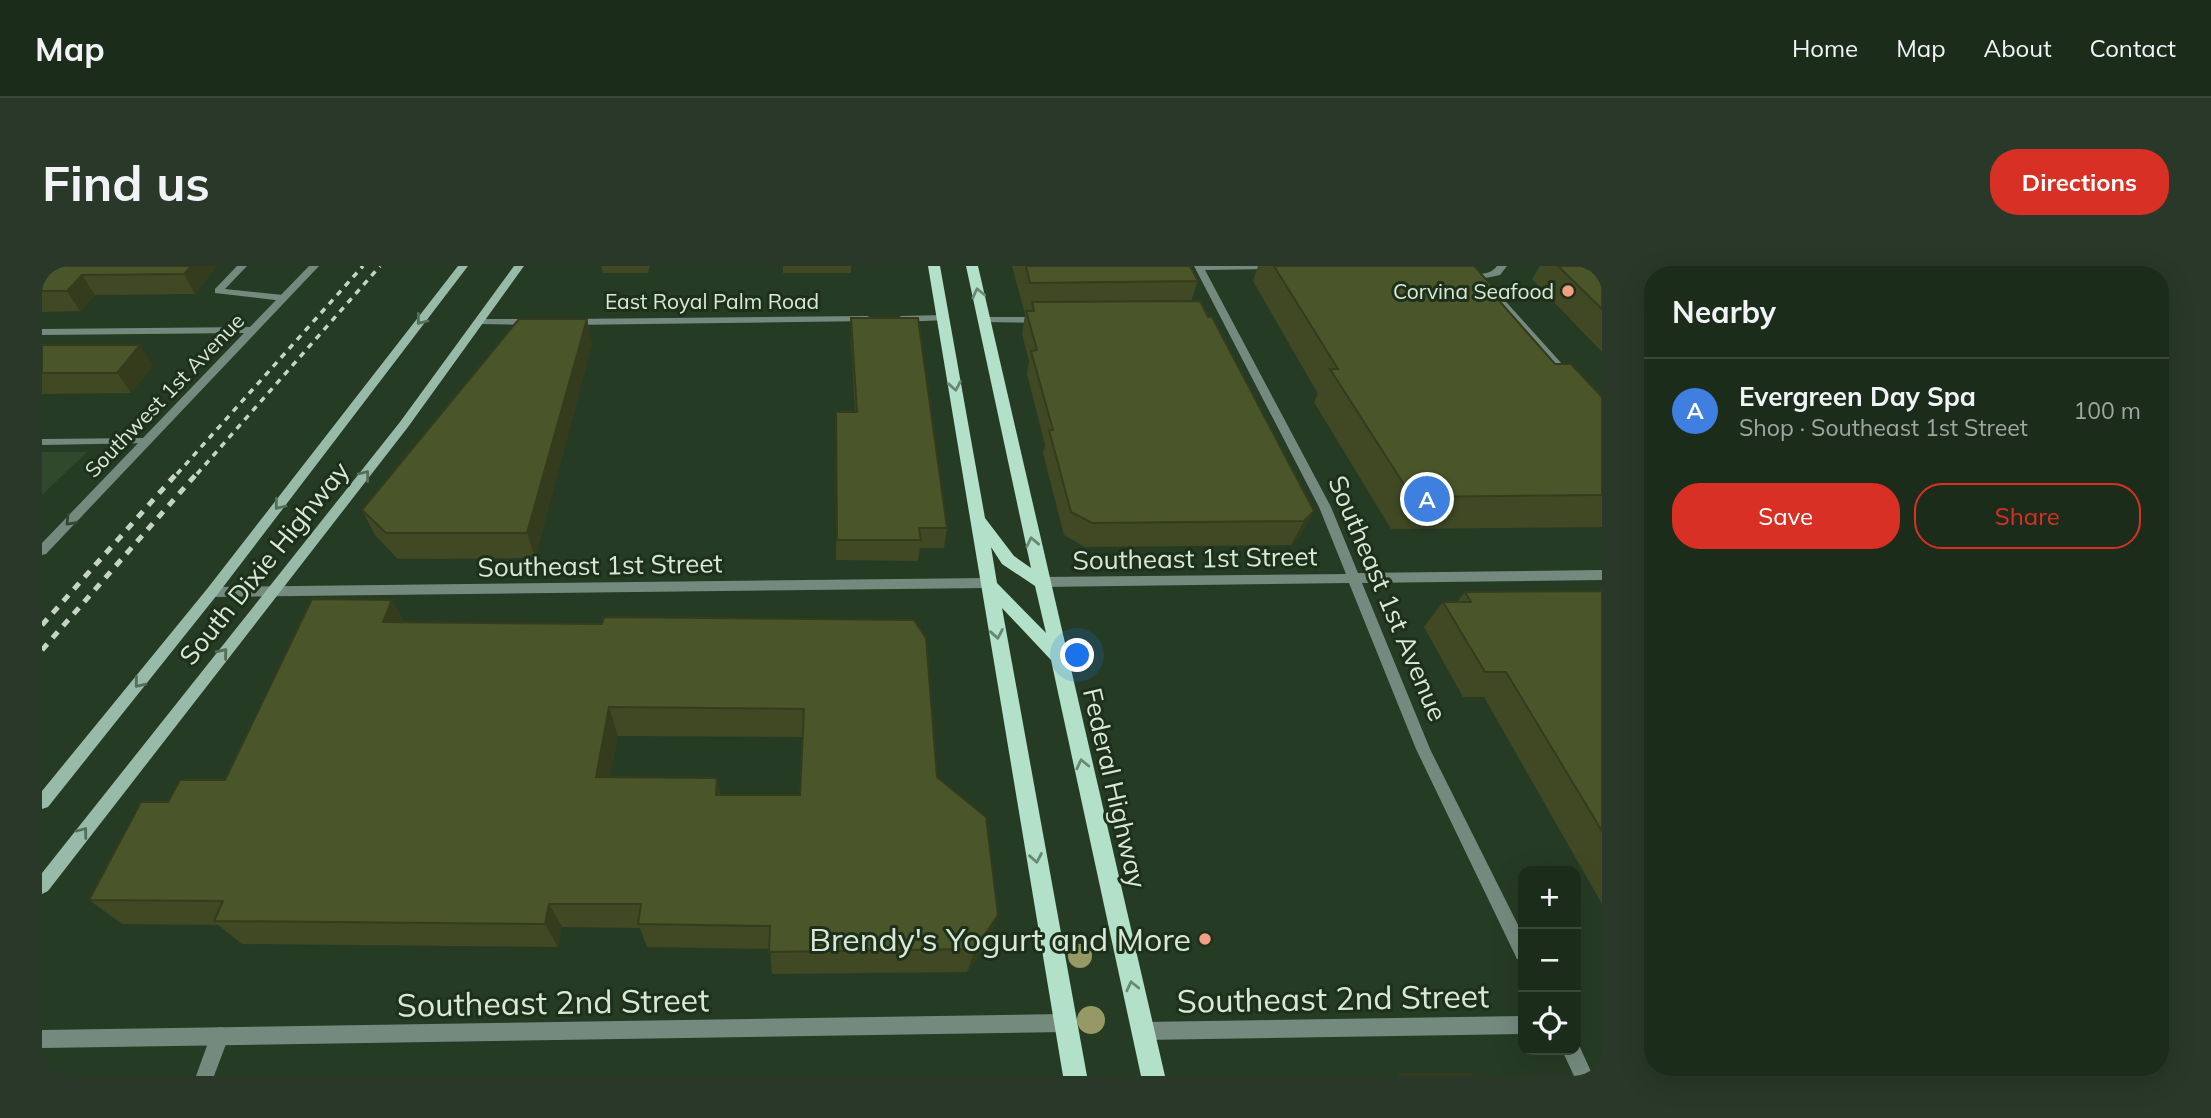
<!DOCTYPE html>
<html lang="en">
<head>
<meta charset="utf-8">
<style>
	body { margin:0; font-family:Mulish,sans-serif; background:#293828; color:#f1f3f6 }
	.controls { position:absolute; right:21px; bottom:21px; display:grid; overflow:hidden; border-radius:14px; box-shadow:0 7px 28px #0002 }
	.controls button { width:63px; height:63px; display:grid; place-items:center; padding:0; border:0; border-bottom:2px solid #3a483a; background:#1c2c1b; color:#f1f3f6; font:35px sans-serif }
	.you { position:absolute; left:1036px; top:390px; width:24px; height:24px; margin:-18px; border:5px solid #fff; border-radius:50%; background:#1a73e8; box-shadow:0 0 0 10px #1a73e833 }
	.badge { display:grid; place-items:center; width:46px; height:46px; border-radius:50%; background:#d93025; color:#fff; font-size:23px; font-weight:700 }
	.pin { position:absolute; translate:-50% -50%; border:4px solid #fff; box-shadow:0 2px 7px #0006 }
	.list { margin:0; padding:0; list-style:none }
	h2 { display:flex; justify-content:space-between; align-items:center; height:91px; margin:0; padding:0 28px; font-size:30px }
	h2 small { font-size:23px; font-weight:400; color:#a0a7a3 }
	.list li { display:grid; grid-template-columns:46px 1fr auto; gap:21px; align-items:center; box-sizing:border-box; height:105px; padding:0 28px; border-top:2px solid #3a483a }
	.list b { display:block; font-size:26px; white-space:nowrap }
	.list p { margin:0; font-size:23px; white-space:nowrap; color:#a0a7a3 }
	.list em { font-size:23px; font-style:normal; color:#a0a7a3 }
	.actions { display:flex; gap:14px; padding:21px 28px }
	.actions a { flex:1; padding:16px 0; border:2px solid #d93025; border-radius:28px; text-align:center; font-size:24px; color:#d93025 }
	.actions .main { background:#d93025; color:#fff }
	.icon { flex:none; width:38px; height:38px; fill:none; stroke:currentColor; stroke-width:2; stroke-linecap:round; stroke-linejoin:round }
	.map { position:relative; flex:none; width:1560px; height:810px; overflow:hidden; border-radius:28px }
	header { display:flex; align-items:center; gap:42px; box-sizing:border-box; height:98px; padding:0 35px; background:#1c2c1b; border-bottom:2px solid #3a483a }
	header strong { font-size:33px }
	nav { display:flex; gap:38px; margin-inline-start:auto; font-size:24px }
	.intro { display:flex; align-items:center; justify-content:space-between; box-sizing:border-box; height:168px; padding:0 42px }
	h1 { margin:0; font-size:49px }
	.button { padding:18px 32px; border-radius:28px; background:#d93025; color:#fff; font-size:24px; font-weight:700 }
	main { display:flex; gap:42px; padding:0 42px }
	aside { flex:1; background:#1c2c1b; border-radius:28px; box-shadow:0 7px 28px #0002 }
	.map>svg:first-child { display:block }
</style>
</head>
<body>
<header>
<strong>Map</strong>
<nav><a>Home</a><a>Map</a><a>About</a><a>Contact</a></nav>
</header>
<div class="intro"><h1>Find us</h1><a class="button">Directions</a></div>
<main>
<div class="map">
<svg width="1560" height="810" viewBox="0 0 1560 810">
	<rect width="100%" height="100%" fill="#263b24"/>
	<!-- built -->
	<path fill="#30492d" d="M0 186H45L0 229Z"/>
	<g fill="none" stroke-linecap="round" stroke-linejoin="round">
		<!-- service -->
		<path fill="#758a7f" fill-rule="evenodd" d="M195 0H205L183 23 241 29 246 32 241 35 173 27V23Z
			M104 172 110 175 108 177 0 179V173Z
			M178 761 185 763 187 770 172 810H154L171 763Z"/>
		<!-- minor -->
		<path fill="#758a7f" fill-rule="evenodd" d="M267 0H277L4 288 0 289V277L202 67 0 69V63L208 61Z
			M1152 0H1238L1233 3 1163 4 1289 241 1316 307 1560 304V314L1320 317 1388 483 1481 669V695L1475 693 1374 483 1307 317 999 321 993 316 999 311 1304 308 1277 241Z
			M1388 0C1407 0 1442 18 1455 0H1465L1458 9C1435 15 1408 15 1388 0Z
			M1441 17H1447L1530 109V113H1522L1441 21Z
			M902 49 907 52 905 54 859 56 854 53 859 50Z
			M825 50 828 51V55L527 59 522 56 527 53Z
			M942 51H999L1004 54 999 57 939 56 937 54Z
			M438 53H493L498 56 493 59 435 58 433 56Z
			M946 312 952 317 946 322 170 331 163 326 170 321Z
			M1023 748 1029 751 1032 757 1029 763 1023 766 0 782V764Z
			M1481 750V768L1101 774 1095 771 1092 765 1095 759 1101 756Z
			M1534 777H1536L1551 810H1532L1520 784H1534Z"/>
		<!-- secondary -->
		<path fill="#98baa9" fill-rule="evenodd" d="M416 0H426L175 329 6 541 0 543V525L165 323Z
			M472 0H482L366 161 6 625 0 628V607L358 156Z"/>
		<!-- primary -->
		<path fill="#b3e0c9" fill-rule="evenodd" d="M886 0H898L943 252 972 290 989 302 924 0H936L1123 810H1099L1009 394 960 342 1045 810H1021ZM949 281 960 298 993 320 1004 367 955 317Z"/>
		<!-- rail-far1 -->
		<path stroke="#c6d4c4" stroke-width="3.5" stroke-dasharray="6 6" stroke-linecap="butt" d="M135 208 321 0
			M155 208 338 0"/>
		<!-- rail -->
		<path stroke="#c6d4c4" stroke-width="5" stroke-dasharray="8 8" stroke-linecap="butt" d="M0 359 136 206
			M0 384 156 206"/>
	</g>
	<!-- trees -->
	<g fill="#969965">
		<circle cx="1038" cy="690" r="12"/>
		<circle cx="1049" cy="754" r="14"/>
	</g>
	<!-- wall -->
	<path fill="#404924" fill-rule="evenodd" d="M0 0H175L153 28 53 29 38 45 0 46Z
		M559 0H608L606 7H561Z
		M741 0H809V7H741Z
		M970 0H1150L1149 2 1156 15 1149 35 1166 51 1272 245 1259 268 1249 279 1043 281 1022 269 1001 187 1003 179 985 108 987 95 980 68 983 48Z
		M1216 0H1432L1459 30 1457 34 1513 98 1560 131V261L1349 263 1272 136 1276 128 1211 15Z
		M1498 0H1560V86L1490 13Z
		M809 52 905 262 902 282H878L876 295 794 294V146H813L809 73Z
		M545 53 550 78 493 292 356 293 333 269 320 244Z
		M0 79 111 99 89 127 0 128Z
		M1560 325V638L1442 431H1421L1382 361 1401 336H1415L1423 326Z
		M350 334 362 356 560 358 872 354 895 511 948 673 925 706 730 708 728 683 605 681 598 662 520 661 516 681 200 678 176 659 80 658 47 634 183 514ZM576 470 760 471 758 529H678L675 512 568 511Z"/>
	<!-- shaded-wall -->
	<path fill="#343c1d" d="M149 0H175L153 28 142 8Z
		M40 9 53 29 38 45 25 25Z
		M545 53 550 78 493 292 485 267Z
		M98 79 111 99 89 127 75 107Z
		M1272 245 1259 268 1249 279 1262 255Z
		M350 334 366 364 341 356Z
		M567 441 576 470 563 538 554 511Z
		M675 512 679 539 674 529Z
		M507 638 520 661 516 681 503 658Z
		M956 649 948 673 925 706 933 683Z"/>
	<!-- building -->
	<path fill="#4a552a" stroke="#343c1d" stroke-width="2" fill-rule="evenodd" d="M0 0H149L142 8 40 9 25 25H0Z
		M984 0H1148L1156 15 988 17Z
		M1232 0H1432L1459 30H1453L1513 98H1529L1560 131V229L1370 231 1288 103H1296Z
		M1516 0H1560V43Z
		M1158 35 1166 51H1170L1272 245 1262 255 1050 257 1029 246 1007 164H1011L989 85 995 84 984 45H992L990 36Z
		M809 52H876L905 262H877L879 274H795L794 146H815Z
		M477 53H545L485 267H344L320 244Z
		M0 79H98L75 107H0Z
		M1560 325V565L1464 406H1443L1401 336H1429L1423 326Z
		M270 333 350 334 341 356 560 358 562 351 872 354 884 372 895 511 944 551 956 649 933 683 727 686 728 660 596 658 599 638H507L503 658 172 655 181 635 47 634 99 536H126L138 514H183ZM567 441 762 443 758 529H674L675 512 554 511Z
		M1358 808H1429L1430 810H1358Z"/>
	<!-- one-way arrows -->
	<defs><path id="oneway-chevron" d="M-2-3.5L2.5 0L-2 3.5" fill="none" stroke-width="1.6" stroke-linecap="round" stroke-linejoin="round" transform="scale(1.75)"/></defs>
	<g stroke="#688872">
		<use href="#oneway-chevron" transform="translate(936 27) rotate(-103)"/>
		<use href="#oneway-chevron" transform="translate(913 120) rotate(80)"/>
		<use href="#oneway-chevron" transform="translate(990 276) rotate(-102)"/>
		<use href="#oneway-chevron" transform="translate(955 368) rotate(80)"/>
		<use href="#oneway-chevron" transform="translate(1040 498) rotate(-103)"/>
		<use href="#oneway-chevron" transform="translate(994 592) rotate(80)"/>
		<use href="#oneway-chevron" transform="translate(1090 720) rotate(-103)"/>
	</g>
	<g stroke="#546e5a">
		<use href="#oneway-chevron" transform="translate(379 54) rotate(128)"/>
		<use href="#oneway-chevron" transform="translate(323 209) rotate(-52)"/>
		<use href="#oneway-chevron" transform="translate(237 239) rotate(128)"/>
		<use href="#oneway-chevron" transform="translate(181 387) rotate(-51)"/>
		<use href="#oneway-chevron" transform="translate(97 417) rotate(129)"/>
		<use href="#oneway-chevron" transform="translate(41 566) rotate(-53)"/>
	</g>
	<use stroke="#334633" href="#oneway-chevron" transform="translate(28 255) rotate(134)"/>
	<!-- markers -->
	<g fill="#f39f84" stroke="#1d301a" stroke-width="2.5">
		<circle cx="1526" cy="25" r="7"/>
		<circle cx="1163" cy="673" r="7"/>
	</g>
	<g text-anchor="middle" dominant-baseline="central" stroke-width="6" stroke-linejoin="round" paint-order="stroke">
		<!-- far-poi labels -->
		<g font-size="21" fill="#dbe8d9" stroke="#1d301a" text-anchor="end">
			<text x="1512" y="25">Corvina Seafood</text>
		</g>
		<!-- far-street labels -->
		<g font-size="21" fill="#dbe8d9" stroke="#1d301a">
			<text x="670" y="35">East Royal Palm Road</text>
			<text transform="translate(122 129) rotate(-46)">Southwest 1st Avenue</text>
		</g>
		<!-- street labels -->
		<g font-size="26" fill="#dbe8d9" stroke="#1d301a">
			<text transform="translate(1153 292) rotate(-1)">Southeast 1st Street</text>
			<text transform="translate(222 297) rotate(-51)">South Dixie Highway</text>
			<text transform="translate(558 299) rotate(-1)">Southeast 1st Street</text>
			<text transform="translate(1346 332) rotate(67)">Southeast 1st Avenue</text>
			<text transform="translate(1073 522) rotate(77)">Federal Highway</text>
		</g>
		<!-- near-poi labels -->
		<g font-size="32" fill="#dbe8d9" stroke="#1d301a" text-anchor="end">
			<text x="1149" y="673">Brendy's Yogurt and More</text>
		</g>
		<!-- near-street labels -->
		<g font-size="32" fill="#dbe8d9" stroke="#1d301a">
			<text transform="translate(1291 732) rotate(-1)">Southeast 2nd Street</text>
			<text transform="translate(511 736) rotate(-1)">Southeast 2nd Street</text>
		</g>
	</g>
</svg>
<div class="controls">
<button>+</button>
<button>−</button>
<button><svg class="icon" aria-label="locate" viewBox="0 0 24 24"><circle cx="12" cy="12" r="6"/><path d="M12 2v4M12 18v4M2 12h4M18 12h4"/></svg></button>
</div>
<div class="you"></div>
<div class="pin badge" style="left:1385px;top:233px;background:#3f7fe0">A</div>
</div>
<aside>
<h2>Nearby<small></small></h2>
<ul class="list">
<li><span class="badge" style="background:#3f7fe0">A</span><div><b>Evergreen Day Spa</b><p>Shop · Southeast 1st Street</p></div><em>100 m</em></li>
</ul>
<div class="actions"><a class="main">Save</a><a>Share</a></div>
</aside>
</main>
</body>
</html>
